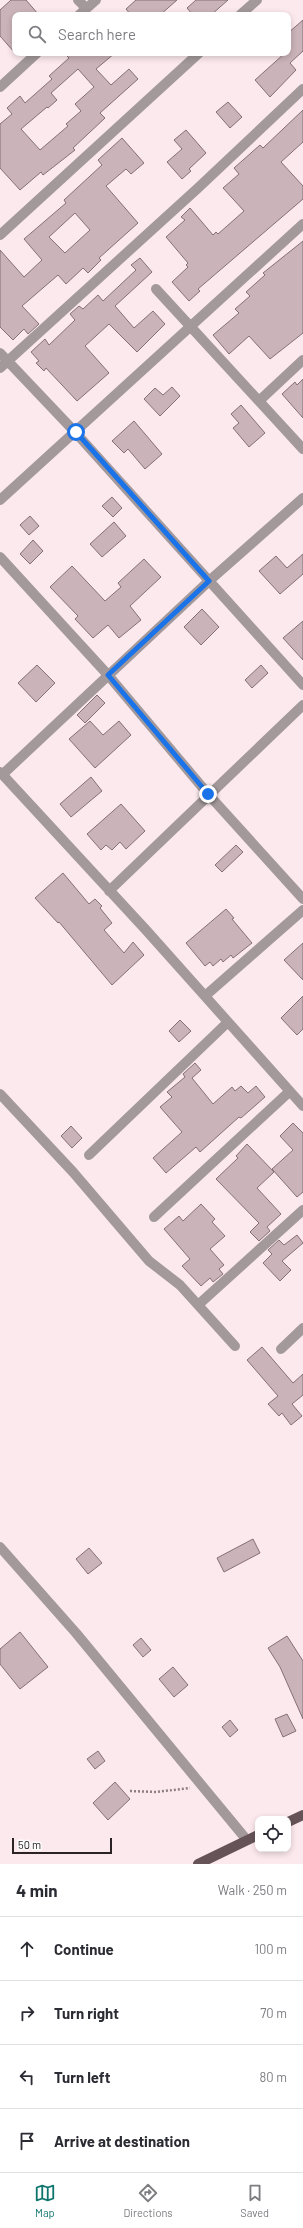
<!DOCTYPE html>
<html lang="en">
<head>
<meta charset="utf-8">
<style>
	body { margin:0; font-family:Barlow,sans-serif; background:#f7f7f7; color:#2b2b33 }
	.controls { position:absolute; right:12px; bottom:12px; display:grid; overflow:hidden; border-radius:8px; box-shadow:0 2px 6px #0003 }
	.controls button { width:36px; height:36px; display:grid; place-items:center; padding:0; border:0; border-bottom:1px solid #e1e1e2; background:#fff; color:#2b2b33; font:20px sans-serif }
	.scale { position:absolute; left:12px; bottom:10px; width:100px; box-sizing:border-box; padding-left:4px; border:2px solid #2b2225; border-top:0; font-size:11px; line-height:14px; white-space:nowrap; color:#2b2225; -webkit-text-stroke:3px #fcfcfc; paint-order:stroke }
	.stop { position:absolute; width:12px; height:12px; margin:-9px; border:3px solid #1a73e8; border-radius:50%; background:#fff }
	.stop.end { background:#1a73e8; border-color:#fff; box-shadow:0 1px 4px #0008 }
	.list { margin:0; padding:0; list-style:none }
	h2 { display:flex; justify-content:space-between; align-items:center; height:52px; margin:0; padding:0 16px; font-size:17px }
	h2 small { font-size:13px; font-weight:400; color:#7c7c81 }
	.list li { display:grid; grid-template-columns:26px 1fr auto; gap:12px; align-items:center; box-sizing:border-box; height:64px; padding:0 16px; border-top:1px solid #e1e1e2 }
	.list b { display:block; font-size:15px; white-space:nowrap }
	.list em { font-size:13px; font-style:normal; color:#7c7c81 }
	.icon { flex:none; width:22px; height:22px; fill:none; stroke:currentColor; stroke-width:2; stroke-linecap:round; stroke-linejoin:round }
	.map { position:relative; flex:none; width:303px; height:1864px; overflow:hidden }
	.search { position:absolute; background:#fff; box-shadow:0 2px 6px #0003; left:12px; right:12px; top:12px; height:44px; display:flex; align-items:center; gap:10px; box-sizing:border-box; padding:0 14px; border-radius:8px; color:#7c7c81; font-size:15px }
	.sheet { height:308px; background:#fff }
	nav { display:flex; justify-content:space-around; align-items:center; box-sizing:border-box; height:56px; border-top:1px solid #e1e1e2; background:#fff; font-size:11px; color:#7c7c81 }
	nav a { display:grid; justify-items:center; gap:2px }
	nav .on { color:#0f766e }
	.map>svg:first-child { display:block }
</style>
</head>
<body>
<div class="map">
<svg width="303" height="1864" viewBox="0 0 303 1864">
	<rect width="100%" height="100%" fill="#fce9ee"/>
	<!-- building -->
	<path fill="#cab3b9" stroke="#857075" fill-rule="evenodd" d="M11 0H26L39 15H15V53L0 36V10Z
		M136 0H177L160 15H131L126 9Z
		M196 0H228L211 15H193L187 8Z
		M303 20V51L290 63 296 70 270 97 255 80 285 53H288V33Z
		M64 53H115L96 69 111 85 129 69 138 79 100 113 105 118 73 148 75 150 43 175 41 172 20 190 0 168V124L12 114 7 108 20 96 25 103 52 79 49 76 69 58ZM78 69 94 87 75 104 81 111 66 124 68 126 40 150 21 129 47 107 48 108 57 100 51 93Z
		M228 102 242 117 230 128 216 112Z
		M303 110V142L281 162 303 186V199L198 289 200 291 189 301 172 282 188 267 186 265 188 263 166 237 185 220 181 217 190 208 213 235 216 232 218 234 244 211 223 188 239 174 234 168 260 145 263 148Z
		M186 130 206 153 189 169 191 171 182 179 167 162 182 149 174 140Z
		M122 138 144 163 131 174 126 169 106 186 138 223 99 258 101 260 88 273 83 268 66 284 58 275 22 306 39 324 28 334 24 329 13 340 0 327V250L24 277 42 260 24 239 66 203 64 200 102 165 98 160ZM75 213 90 230 65 253 49 237Z
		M303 241V333L270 359 249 336 229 354 213 335 239 313 235 309 250 296 246 292 265 275 263 273Z
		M140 258 152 272 115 306 134 328 153 311 165 324 137 352 109 324 85 346 109 373 77 401 46 368 44 371 36 363 39 361 31 352 45 339 49 345 75 320 70 314 79 306 83 309 98 295 103 301 136 270 131 265Z
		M303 379V418L282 394 295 382 297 385Z
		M172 387 180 396 160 416 144 399 155 388 163 395Z
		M241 405 265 433 249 447 233 428 239 423 231 414Z
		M134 421 162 454 145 469 128 449 124 453 112 441Z
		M112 497 122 508 113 517 102 506Z
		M30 516 39 526 29 535 20 525Z
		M114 522 126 536 102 557 90 544Z
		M33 540 43 551 30 564 20 554Z
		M303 554V574L280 594 259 571 276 556 287 568Z
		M144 559 161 577 130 606 141 620 119 638 108 625 93 638 75 619 78 616 50 587 72 566 105 601 121 587 118 583Z
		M202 609 219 627 201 645 184 627Z
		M303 621V660L283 638Z
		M37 665 55 683 36 702 18 683Z
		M261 665 268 673 252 688 245 680Z
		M97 695 105 703 85 723 77 715Z
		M90 721 103 735 119 721 131 735 95 768 69 739Z
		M91 777 102 791 71 817 60 804Z
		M121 804 145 831 126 849 120 842 112 850 106 845 101 850 87 834Z
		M236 845 243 852 222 872 215 865Z
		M63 873 89 904 95 899 102 906 100 908 112 923 104 930 124 953 133 942 144 955 112 985 59 922 58 923 35 898Z
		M226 909 234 918 232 919 252 943 233 958 231 955 223 962 221 959 213 966 210 962 205 966 186 943Z
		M303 943V980L284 960Z
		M303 996V1029L297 1035 281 1018Z
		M180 1020 191 1031 179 1042 169 1031Z
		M195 1063 201 1070 192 1078 213 1104 232 1087 235 1091 241 1086 248 1093 256 1086 265 1097 241 1118 239 1117 200 1152 196 1147 166 1173 153 1158 182 1132 160 1107 172 1097 167 1092 185 1077 183 1074Z
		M293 1123 303 1133V1192L297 1197 272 1169 293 1150 280 1136Z
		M71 1126 82 1138 72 1148 61 1136Z
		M247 1144 274 1172 257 1188 281 1214 267 1227 270 1231 259 1241 250 1232 259 1223 216 1179 238 1158 236 1156Z
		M201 1204 215 1219 212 1222 225 1236 210 1249 224 1265 219 1269 223 1274 213 1282 210 1278 201 1286 182 1266 190 1259 164 1229 179 1216 183 1221Z
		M297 1235 303 1243 282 1261 291 1270 280 1281 263 1263 272 1254 268 1250 279 1240 284 1245Z
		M262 1347 293 1383 303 1374V1395L292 1404 302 1416 291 1425 282 1413 279 1416 268 1404 278 1396 247 1360Z
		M253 1539 260 1553 224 1572 217 1558Z
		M89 1548 102 1563 88 1574 76 1559Z
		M20 1632 48 1667 20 1689 0 1664V1649Z
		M287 1636 303 1661V1719L280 1667 268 1648Z
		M141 1638 151 1650 143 1657 133 1645Z
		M173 1667 188 1685 174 1697 159 1679Z
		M287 1714 296 1731 283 1737 275 1719Z
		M230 1720 238 1730 230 1737 222 1727Z
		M98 1751 105 1761 95 1769 87 1759Z
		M115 1782 130 1799 108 1820 93 1803Z"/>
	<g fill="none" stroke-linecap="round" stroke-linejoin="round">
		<!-- path -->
		<path stroke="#8c7e82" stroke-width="2.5" stroke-dasharray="2 2" stroke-linecap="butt" d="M130 1791 156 1792 190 1788"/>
		<!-- minor -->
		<path stroke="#a3999b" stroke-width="10" d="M78 0 86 8
			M79 15 96 0
			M240 15 257 0
			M0 87 37 53
			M0 235 199 53
			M156 289 303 449
			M0 353 75 432 303 685
			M0 368 198 188 303 89
			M259 401 303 360
			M0 500 303 224
			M0 557 108 675 208 794 303 899
			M0 772 146 930 303 1106
			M3 774 209 581 303 498
			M109 891 303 705
			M205 996 303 910
			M0 1094 73 1172 149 1261 180 1285 235 1346
			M89 1155 228 1022
			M154 1217 289 1092
			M198 1305 303 1210
			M281 1349 303 1328
			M0 1547 76 1633 246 1839"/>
		<!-- major -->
		<path stroke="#655358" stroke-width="10" d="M288 1822 303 1815
			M198 1864 258 1835"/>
	</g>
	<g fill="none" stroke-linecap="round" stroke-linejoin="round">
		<!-- route -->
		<path stroke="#1a73e8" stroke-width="5" d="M76 432 209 581 108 675 208 794"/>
	</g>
</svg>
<div class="controls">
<button><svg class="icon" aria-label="locate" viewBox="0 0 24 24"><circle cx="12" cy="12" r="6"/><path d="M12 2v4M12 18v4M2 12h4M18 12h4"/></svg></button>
</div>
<div class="scale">50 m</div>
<div class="stop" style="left:76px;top:432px"></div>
<div class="stop end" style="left:208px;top:794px"></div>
<div class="search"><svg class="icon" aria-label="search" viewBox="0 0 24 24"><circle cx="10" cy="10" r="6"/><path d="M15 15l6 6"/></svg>Search here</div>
</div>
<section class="sheet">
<h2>4 min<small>Walk · 250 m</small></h2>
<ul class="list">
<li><svg class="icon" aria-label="ahead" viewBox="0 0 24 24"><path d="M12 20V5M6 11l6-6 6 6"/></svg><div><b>Continue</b></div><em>100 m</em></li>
<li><svg class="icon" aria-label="right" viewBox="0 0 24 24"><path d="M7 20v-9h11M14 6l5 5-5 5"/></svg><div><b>Turn right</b></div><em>70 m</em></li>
<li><svg class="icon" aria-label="left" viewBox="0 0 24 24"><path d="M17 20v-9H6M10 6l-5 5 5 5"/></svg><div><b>Turn left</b></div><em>80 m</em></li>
<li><svg class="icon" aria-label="arrive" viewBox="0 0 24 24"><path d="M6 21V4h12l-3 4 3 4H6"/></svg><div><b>Arrive at destination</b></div></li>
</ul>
</section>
<nav>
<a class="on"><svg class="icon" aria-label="map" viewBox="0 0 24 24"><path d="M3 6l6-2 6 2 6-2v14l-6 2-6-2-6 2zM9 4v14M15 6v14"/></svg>Map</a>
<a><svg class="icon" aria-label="directions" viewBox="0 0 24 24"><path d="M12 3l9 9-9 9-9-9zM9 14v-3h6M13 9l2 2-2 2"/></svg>Directions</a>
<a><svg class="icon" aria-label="saved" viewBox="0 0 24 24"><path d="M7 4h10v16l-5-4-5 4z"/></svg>Saved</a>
</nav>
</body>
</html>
